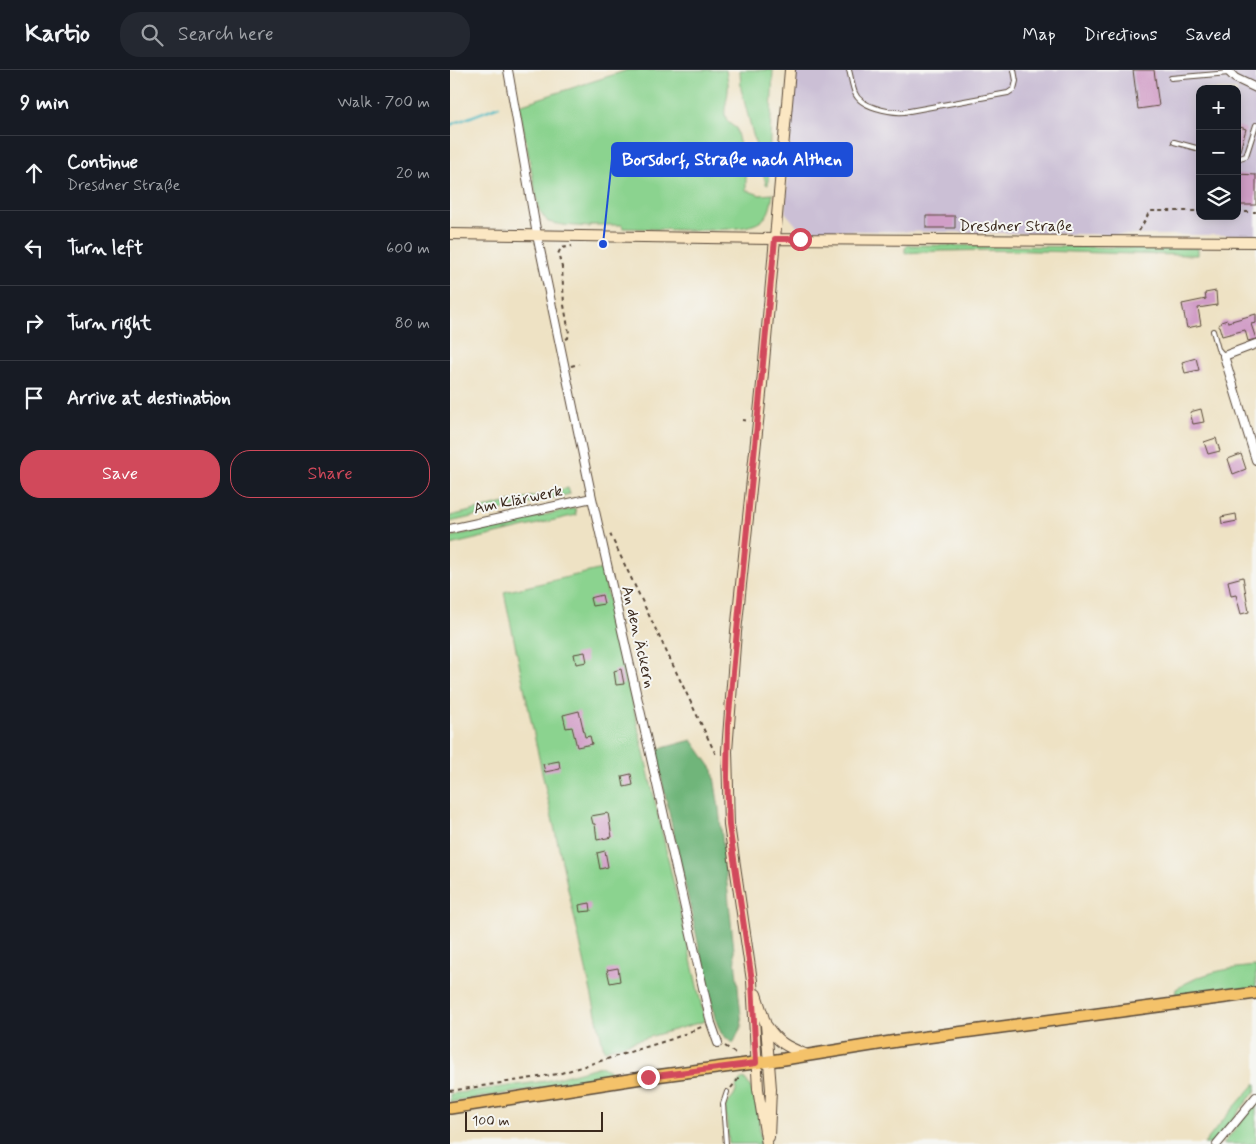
<!DOCTYPE html>
<html lang="en">
<head>
<meta charset="utf-8">
<style>
	body { margin:0; font-family:Mynerve,sans-serif; background:#242831; color:#f1f3f6 }
	.controls { position:absolute; right:15px; top:15px; display:grid; overflow:hidden; border-radius:10px; box-shadow:0 2px 12px #0003 }
	.controls button { width:45px; height:45px; display:grid; place-items:center; padding:0; border:0; border-bottom:1px solid #363941; background:#171b24; color:#f1f3f6; font:25px sans-serif }
	.scale { position:absolute; left:15px; bottom:12px; width:138px; box-sizing:border-box; padding-left:5px; border:2px solid #3b2a1e; border-top:0; font-size:14px; line-height:18px; white-space:nowrap; color:#3b2a1e; -webkit-text-stroke:4px #f6f6f2; paint-order:stroke }
	.stop { position:absolute; width:15px; height:15px; margin:-11px; border:4px solid #d1495b; border-radius:50%; background:#fff }
	.stop.end { background:#d1495b; border-color:#fff; box-shadow:0 1px 5px #0008 }
	.list { margin:0; padding:0; list-style:none }
	h2 { display:flex; justify-content:space-between; align-items:center; height:65px; margin:0; padding:0 20px; font-size:21px }
	h2 small { font-size:16px; font-weight:400; color:#9ea1a6 }
	.list li { display:grid; grid-template-columns:32px 1fr auto; gap:15px; align-items:center; box-sizing:border-box; height:75px; padding:0 20px; border-top:1px solid #363941 }
	.list b { display:block; font-size:19px; white-space:nowrap }
	.list p { margin:0; font-size:16px; white-space:nowrap; color:#9ea1a6 }
	.list em { font-size:16px; font-style:normal; color:#9ea1a6 }
	.actions { display:flex; gap:10px; padding:15px 20px }
	.actions a { flex:1; padding:11px 0; border:1px solid #d1495b; border-radius:20px; text-align:center; font-size:18px; color:#d1495b }
	.actions .main { background:#d1495b; color:#fff }
	.icon { flex:none; width:28px; height:28px; fill:none; stroke:currentColor; stroke-width:2; stroke-linecap:round; stroke-linejoin:round }
	.map { position:relative; flex:none; width:806px; height:1074px; overflow:hidden }
	header { display:flex; align-items:center; gap:30px; box-sizing:border-box; height:70px; padding:0 25px; background:#171b24; border-bottom:1px solid #363941 }
	header strong { font-size:24px }
	nav { display:flex; gap:28px; margin-inline-start:auto; font-size:18px }
	.search { width:350px; height:45px; background:#242831; display:flex; align-items:center; gap:12px; box-sizing:border-box; padding:0 18px; border-radius:20px; color:#9ea1a6; font-size:19px }
	main { display:flex }
	aside { flex:1; background:#171b24 }
	.map>svg:first-child { display:block }
</style>
</head>
<body>
<header>
<strong>Kartio</strong>
<div class="search"><svg class="icon" aria-label="search" viewBox="0 0 24 24"><circle cx="10" cy="10" r="6"/><path d="M15 15l6 6"/></svg>Search here</div>
<nav><a>Map</a><a>Directions</a><a>Saved</a></nav>
</header>
<main>
<aside>
<h2>9 min<small>Walk · 700 m</small></h2>
<ul class="list">
<li><svg class="icon" aria-label="ahead" viewBox="0 0 24 24"><path d="M12 20V5M6 11l6-6 6 6"/></svg><div><b>Continue</b><p>Dresdner Straße</p></div><em>20 m</em></li>
<li><svg class="icon" aria-label="left" viewBox="0 0 24 24"><path d="M17 20v-9H6M10 6l-5 5 5 5"/></svg><div><b>Turn left</b></div><em>600 m</em></li>
<li><svg class="icon" aria-label="right" viewBox="0 0 24 24"><path d="M7 20v-9h11M14 6l5 5-5 5"/></svg><div><b>Turn right</b></div><em>80 m</em></li>
<li><svg class="icon" aria-label="arrive" viewBox="0 0 24 24"><path d="M6 21V4h12l-3 4 3 4H6"/></svg><div><b>Arrive at destination</b></div></li>
</ul>
<div class="actions"><a class="main">Save</a><a>Share</a></div>
</aside>
<div class="map">
<svg width="806" height="1074" viewBox="0 0 806 1074">
	<rect width="100%" height="100%" fill="#f6f6f2"/>
	<filter id="ink" filterUnits="userSpaceOnUse"><feTurbulence type="fractalNoise" baseFrequency=".02" numOctaves="2"/><feDisplacementMap in="SourceGraphic" scale="10" xChannelSelector="R" yChannelSelector="G"/><feConvolveMatrix kernelMatrix="1 2 1 2 8 2 1 2 1" color-interpolation-filters="sRGB"/></filter>
	<filter id="wash" filterUnits="userSpaceOnUse"><feTurbulence type="fractalNoise" baseFrequency=".0096" numOctaves="4" result="noise"/><feDisplacementMap in="SourceGraphic" scale="20" xChannelSelector="R" yChannelSelector="G"/><feGaussianBlur stdDeviation="1.12" result="paint"/><feColorMatrix in="noise" values="0 0 0 0 0 0 0 0 0 0 0 0 0 0 0 0 0 1.4 0 .05"/><feComposite in="paint" operator="in"/></filter>
	<g filter="url(#wash)">
		<rect width="100%" height="100%" fill="#eee2c4"/>
		<!-- industrial -->
		<path fill="#cbbfd5" fill-rule="evenodd" d="M345 0H806V165H694L350 160 335 142ZM750 19H787V146H750Z"/>
		<!-- green -->
		<path fill="#8bd38f" stroke="#637e56" d="M178 0H276C277 7 279 14 278 21 277 36 268 48 286 58L296 103V120L310 125 323 124C321 134 320 145 311 151 292 166 200 158 173 158L172 155H141L140 157 113 155 98 152 89 140 69 35Z
			M290 0H323L318 115 316 114 291 19Z
			M458 175 748 178V185C650 185 552 176 455 183V178Z
			M118 418 120 424 0 452V446Z
			M125 438 126 445 0 475V467Z
			M152 499 255 951 154 980 93 707 54 522Z
			M806 896V919L725 928 726 919C753 902 774 899 806 896Z
			M151 996 170 1006 0 1032V1024L96 1011Z
			M294 1008C309 1024 309 1053 311 1074H279L275 1036C278 1033 282 1029 284 1026 289 1016 282 1017 294 1008Z
			M806 1013V1020L763 1074H754L778 1044Z
			M806 1033V1074H773Z"/>
		<!-- forest -->
		<path fill="#70b57a" stroke="#56704c" d="M242 670 263 700 269 739 292 955 283 974 271 963 265 948 205 680Z"/>
		<g fill="none" stroke-linecap="round" stroke-linejoin="round">
			<!-- stream -->
			<path stroke="#48b7bf" stroke-width="2.5" d="M0 55 49 36"/>
		</g>
		<g id="blocks">
			<!-- building -->
			<path fill="#d19ec7" d="M683 0H704L709 36 688 39Z
				M787 56 796 59 789 84H787Z
				M787 104 806 105V135H787Z
				M476 146H505V158H476Z
				M766 221 767 235 748 238 751 255 737 258 732 234 756 229 755 223Z
				M806 244V253L801 254 806 269 798 271 795 260 772 266 769 256 771 252 777 250 778 252Z
				M746 288 749 300 735 303 732 292Z
				M751 339 754 352 743 354 740 342Z
				M766 368 770 381 758 384 754 372Z
				M791 384 796 399 783 404 778 389Z
				M786 444 787 451 772 454 771 447Z
				M793 507 799 542 791 544 786 525 781 526 778 511Z
				M152 525 154 534 142 536 140 528Z
				M135 582 137 592 126 594 124 584Z
				M171 599 174 614 166 615 164 601Z
				M129 641 135 667 140 666 142 674 127 677 122 657 116 658 113 645Z
				M109 691 110 699 95 702 93 694Z
				M181 704 183 715 174 717 172 706Z
				M158 743 162 767 147 770 145 754H143L141 746Z
				M155 781 158 797 150 799 147 783Z
				M140 833 141 841 130 842 129 835Z
				M168 898 170 911 160 913 157 900Z"/>
		</g>
	</g>
	<g filter="url(#ink)">
		<use href="#blocks" fill-opacity="0" stroke="#564637" stroke-width="1"/>
		<g fill="none" stroke-linecap="round" stroke-linejoin="round">
			<defs>
				<path id="lane" d="M399 0C401 7 402 16 405 23 410 37 440 43 454 42L558 23 564 19 566 11 564 0
					M721 8 779 3
					M724 72 750 79
					M787 89 796 86 806 55
					M763 261 768 279 774 286
					M276 1074 273 1034 277 1022"/>
				<path id="street" d="M58 0 87 165 142 428 261 953 268 973
					M777 0 785 8 806 18
					M806 274 774 286 806 390
					M0 459 142 428
					M767 1074 806 1027"/>
				<path id="secondary" d="M0 164 325 169 806 172
					M306 924 316 955 321 1019 319 1067
					M317 956C329 974 338 977 357 985
					M317 1074 308 1019 302 911 279 755 277 681 286 562 312 314 340 0"/>
				<path id="primary" d="M0 1038 198 1007 334 989 447 971 806 923"/>
			</defs>
			<!-- lane casing -->
			<use href="#lane" stroke="#564637" stroke-width="6"/>
			<!-- street casing -->
			<use href="#street" stroke="#564637" stroke-width="10"/>
			<!-- secondary casing -->
			<use href="#secondary" stroke="#564637" stroke-width="12"/>
			<!-- primary casing -->
			<use href="#primary" stroke="#564637" stroke-width="14"/>
			<!-- path -->
			<path stroke="#564637" stroke-width="2" stroke-dasharray="4 4" stroke-linecap="butt" d="M787 142H806
				M689 161 700 141H750
				M116 269 118 268 119 263 114 235 112 197 108 184 111 178 122 176
				M121 296 129 294
				M292 350 300 351
				M160 464 267 687
				M275 976 285 983V986
				M281 1018 289 1008V1005
				M0 1021 108 1004 222 969 254 956"/>
			<!-- lane -->
			<use href="#lane" stroke="#fff" stroke-width="4"/>
			<!-- street -->
			<use href="#street" stroke="#fff" stroke-width="8"/>
			<!-- secondary -->
			<use href="#secondary" stroke="#fbe7c3" stroke-width="10"/>
			<!-- primary -->
			<use href="#primary" stroke="#f4c26a" stroke-width="11"/>
		</g>
	</g>
	<g fill="none" stroke-linecap="round" stroke-linejoin="round" filter="url(#ink)">
		<!-- route -->
		<path stroke="#d1495b" stroke-width="6" d="M198 1007 306 993 302 911 279 755 277 707 278 654 325 169H350"/>
	</g>
	<g text-anchor="middle" dominant-baseline="central" stroke-width="4" stroke-linejoin="round" paint-order="stroke">
		<!-- street labels -->
		<g font-size="16" fill="#3b2a1e" stroke="#f6f6f2">
			<text x="566" y="156">Dresdner Straße</text>
			<text transform="translate(68 430) rotate(-12)">Am Klärwerk</text>
			<text transform="translate(188 567) rotate(77)">An den Äckern</text>
		</g>
	</g>
	<!-- callouts -->
	<path fill="none" stroke="#1d4ed8" stroke-width="2" d="M153 174L162 89"/>
	<circle fill="#1d4ed8" stroke="#f6f6f2" stroke-width="2" cx="153" cy="174" r="5"/>
	<rect fill="#1d4ed8" stroke="#1d4ed8" stroke-width="2" x="162" y="73" width="240" height="33" rx="5"/>
	<g font-size="18" text-anchor="middle" font-weight="bold" fill="#fff">
		<text x="282" y="95">Borsdorf, Straße nach Althen</text>
	</g>
</svg>
<div class="controls">
<button>+</button>
<button>−</button>
<button><svg class="icon" aria-label="layers" viewBox="0 0 24 24"><path d="M12 4l9 5-9 5-9-5zM3 14l9 5 9-5"/></svg></button>
</div>
<div class="scale">100 m</div>
<div class="stop" style="left:350px;top:169px"></div>
<div class="stop end" style="left:198px;top:1007px"></div>
</div>
</main>
</body>
</html>
